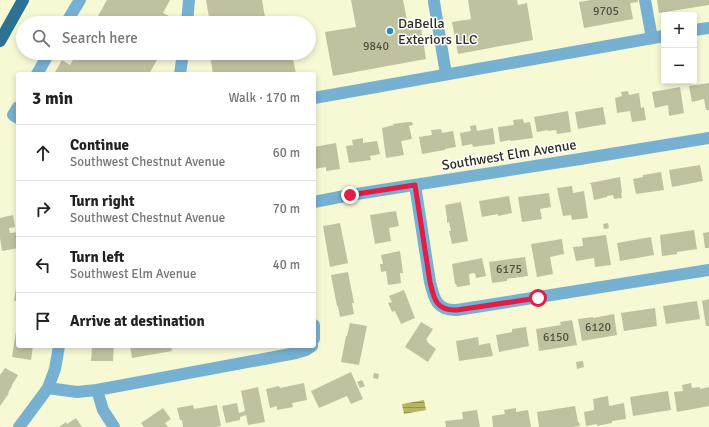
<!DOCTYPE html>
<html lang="en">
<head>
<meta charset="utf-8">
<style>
	body { margin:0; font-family:Signika,sans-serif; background:#f2f2f2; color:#222 }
	.controls { position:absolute; right:12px; top:12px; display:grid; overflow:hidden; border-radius:4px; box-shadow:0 2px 6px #0003 }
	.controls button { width:36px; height:36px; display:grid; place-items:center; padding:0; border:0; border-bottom:1px solid #e0e0e0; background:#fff; color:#222; font:20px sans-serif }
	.stop { position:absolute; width:12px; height:12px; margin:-9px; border:3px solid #e11d48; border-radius:50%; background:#fff }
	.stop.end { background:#e11d48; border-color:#fff; box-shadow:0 1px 4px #0008 }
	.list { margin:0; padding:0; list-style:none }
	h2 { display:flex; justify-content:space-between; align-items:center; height:52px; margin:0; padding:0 16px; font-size:17px }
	h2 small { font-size:13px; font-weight:400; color:#767676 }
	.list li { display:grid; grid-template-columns:26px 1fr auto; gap:12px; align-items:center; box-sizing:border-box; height:56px; padding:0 16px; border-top:1px solid #e0e0e0 }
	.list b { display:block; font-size:15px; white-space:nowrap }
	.list p { margin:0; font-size:13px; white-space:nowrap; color:#767676 }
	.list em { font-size:13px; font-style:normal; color:#767676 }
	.icon { flex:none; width:22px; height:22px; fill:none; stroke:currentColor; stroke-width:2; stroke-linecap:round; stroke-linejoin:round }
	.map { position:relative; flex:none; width:709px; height:427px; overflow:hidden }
	.search { position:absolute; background:#fff; box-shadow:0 2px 6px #0003; left:16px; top:16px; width:300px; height:44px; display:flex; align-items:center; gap:10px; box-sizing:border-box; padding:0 14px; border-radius:22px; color:#767676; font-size:15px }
	.panel { position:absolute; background:#fff; box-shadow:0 2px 6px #0003; left:16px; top:72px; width:300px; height:276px; border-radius:4px }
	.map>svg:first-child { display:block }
</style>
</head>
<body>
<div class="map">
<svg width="709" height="427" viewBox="0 0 709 427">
	<defs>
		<pattern id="water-rules" width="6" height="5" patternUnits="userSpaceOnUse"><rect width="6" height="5" fill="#b5b662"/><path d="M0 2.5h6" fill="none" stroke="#949450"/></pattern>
	</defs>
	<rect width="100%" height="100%" fill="#f7f9d5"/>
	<!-- water -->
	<path fill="url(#water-rules)" d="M424 400 426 410 404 414 402 404Z"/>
	<!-- building -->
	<path fill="#c0c29f" d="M107 0H170L163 13 169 16 165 23H94Z
		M206 0H262L266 23H210Z
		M351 0H403L409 30 421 28 426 59 333 76 325 32 356 27Z
		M468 0H517L518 5 527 3 533 40 458 54 452 22 471 19Z
		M591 0H638V2L630 3 633 19 584 28 579 2Z
		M657 0H709V5L659 13Z
		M77 53H161L149 74H54L62 60 70 65Z
		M215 53H292L296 74H213L210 55 216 54Z
		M709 83V110H706L704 99 692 102 689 86Z
		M680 87 684 113 669 116 668 105 655 108 652 92Z
		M628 91 629 95 639 93 641 108 644 107 646 120 632 122 630 111 617 113 615 98 622 96 621 92Z
		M603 107 606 124 578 129 575 112Z
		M568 111 571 132 557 134 556 130 548 131V130L537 132 534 117Z
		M523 119 524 123 530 122 533 138 511 141 510 140 500 142 498 127 514 125 513 120Z
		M408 122H412L413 125 409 126 412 139 401 141 404 155 386 158 382 128 394 125 393 124Z
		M476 125 477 131 493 128 495 144 473 147 472 144 462 146 460 133 471 131 470 126Z
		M441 129 442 133 453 131 456 147 445 149V150L422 154 419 137 432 135 431 130Z
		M363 138V143L377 141 380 154 370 156 371 160 349 163 346 146 353 145 352 140Z
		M336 143 340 169 326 171V167L314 169V147Z
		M700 165 703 181 672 187 669 170Z
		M661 172 664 190 636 194 633 179 643 177V175Z
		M620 177 622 193H621L622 198 614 199 613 195 607 196V197L594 200 591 184H590V183Z
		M572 186 573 193 584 191 588 218 572 220 571 215 563 216 557 188Z
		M549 193 551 207 540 209 542 219 522 222 518 197Z
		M509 196 512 213 498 216V214L482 217 479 201Z
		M461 202 468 241 452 244 449 231H451L449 222 447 223V218L445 205Z
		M396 211 399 226 389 228 391 241 375 244 370 215Z
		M13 215 15 227 9 228 10 233 18 232V248L2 251 0 238V218Z
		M340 223 348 263 330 267 323 226Z
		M608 223 609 228 604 229 603 224Z
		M694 230 697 249 677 252V254L662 256 660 235Z
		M709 232V248H705L703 233Z
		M606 235 611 265 595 267 594 258 576 261 573 247 583 246 582 238Z
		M651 237 654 255 620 261 617 243Z
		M562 239 564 254 550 257 553 274 537 277 531 244Z
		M400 251 403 273H400L401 283 388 285 386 271 381 272 380 264H383L381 255Z
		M525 257 528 276 507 279V281L492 283 489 262Z
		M482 258 486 276 476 278 475 273 469 274 470 285 457 287 456 284H455L452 264Z
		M348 272 354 303H352L354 314 340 317 338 306H337L331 275Z
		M16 288H18V301H14Z
		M404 290 415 318 401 324 395 311 392 312 388 303 392 302 389 296Z
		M709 299V326H706L702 301Z
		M697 301 700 319 666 324 663 306Z
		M655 308 657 326 624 331 621 313Z
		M614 314 617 335 582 341 578 319 593 317V318Z
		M572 320 577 345 539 351 536 329 561 325 560 322Z
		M421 322 433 329 426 340 428 341 427 342 436 349 428 362 405 347Z
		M350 323 367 326 359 365 341 362 346 336H347Z
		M17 325H18V346H33L31 360 12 357Z
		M526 327 529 346 499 352 496 335 512 332V329Z
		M478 337 479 345 490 343 493 356 459 361 456 341Z
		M92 346H114L113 361H91Z
		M130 346H171L172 351 132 358Z
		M583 361 584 367 577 369 576 362Z
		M5 368 18 375 12 385V386L8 393H9L0 406V375Z
		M351 372 363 399 351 404 347 396 319 408 311 391Z
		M374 373 379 374 378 379 373 378Z
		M362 380 365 386 360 388 357 382Z
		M304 383 307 400 292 403 293 407 277 410V406L270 408 266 389 279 386 280 388Z
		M691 383 692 388 700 387V389L709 387V406L677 412 674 392 683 391 682 385Z
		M258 387 265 422 248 425 246 415 240 417V420L226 423 222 406 237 403 239 413 245 411 241 391Z
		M668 391 671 410 633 416 630 397Z
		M608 396 609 406 624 403 626 419 612 421V423L597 426V424L586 426 584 412 594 410 593 399Z
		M193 405 194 409 217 405 221 426 216 427H183L182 420H180L177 408Z
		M575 406 578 422H579L580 426 572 427H539L537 412Z
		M163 408 171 419 165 423 168 427H144L141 423Z
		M516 408V412L528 410 531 427H493L492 416 505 414 504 410Z
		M477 410 480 427H446L445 421 463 419 462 412Z
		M76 418 82 427H59L66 422 67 424Z"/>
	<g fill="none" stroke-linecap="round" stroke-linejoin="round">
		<!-- minor -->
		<path stroke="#77b1d1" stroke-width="12" d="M645 0 652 38
			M434 2 446 74
			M66 23 80 0
			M187 23 189 0
			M694 30 709 28
			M37 74 49 53
			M180 74 183 53
			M314 98 664 36
			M18 107 13 115 18 118
			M415 185 430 282C434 299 437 311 457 310L709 270
			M314 202 350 195 580 159 709 138
			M314 325V339
			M48 388 77 392 97 390 296 353 306 350 312 346
			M97 390 103 410 114 427
			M19 427 48 388 55 369 59 346"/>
		<!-- major -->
		<path stroke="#2d7293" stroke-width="12" d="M0 41 23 0"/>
	</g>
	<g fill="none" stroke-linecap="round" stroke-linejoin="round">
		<!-- route -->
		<path stroke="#e11d48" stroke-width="5" d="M350 195 415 185 430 282C434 299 436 311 457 310L538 298"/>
	</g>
	<!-- markers -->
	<circle fill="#2b8ab6" stroke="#fff" stroke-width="1.5" cx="390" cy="31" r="4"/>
	<g text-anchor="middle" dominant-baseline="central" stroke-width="3" stroke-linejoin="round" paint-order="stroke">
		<!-- number labels -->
		<g font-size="12" fill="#525240">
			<text x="606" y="11">9705</text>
			<text x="376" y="46">9840</text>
			<text x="509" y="269">6175</text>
			<text x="598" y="327">6120</text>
			<text x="556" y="337">6150</text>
		</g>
		<!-- poi labels -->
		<g font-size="14" fill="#2d2d20" stroke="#fff" text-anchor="start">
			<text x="398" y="23">DaBella<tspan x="398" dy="16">Exteriors LLC</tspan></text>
		</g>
		<!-- street labels -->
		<g font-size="14" fill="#2d2d20" stroke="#fff">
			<text transform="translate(509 155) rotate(-9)">Southwest Elm Avenue</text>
		</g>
	</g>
</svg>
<div class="controls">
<button>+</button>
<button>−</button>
</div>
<div class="stop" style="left:538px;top:298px"></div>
<div class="stop end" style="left:350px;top:195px"></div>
<div class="search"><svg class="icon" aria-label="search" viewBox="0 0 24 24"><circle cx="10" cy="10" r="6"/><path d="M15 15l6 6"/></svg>Search here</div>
<section class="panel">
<h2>3 min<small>Walk · 170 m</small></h2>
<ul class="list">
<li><svg class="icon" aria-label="ahead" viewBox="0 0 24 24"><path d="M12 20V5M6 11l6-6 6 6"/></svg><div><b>Continue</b><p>Southwest Chestnut Avenue</p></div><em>60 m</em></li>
<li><svg class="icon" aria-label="right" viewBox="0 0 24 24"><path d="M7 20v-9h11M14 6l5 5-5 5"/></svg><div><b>Turn right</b><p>Southwest Chestnut Avenue</p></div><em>70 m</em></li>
<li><svg class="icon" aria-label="left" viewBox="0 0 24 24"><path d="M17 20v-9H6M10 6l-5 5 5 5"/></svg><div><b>Turn left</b><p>Southwest Elm Avenue</p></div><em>40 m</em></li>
<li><svg class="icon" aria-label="arrive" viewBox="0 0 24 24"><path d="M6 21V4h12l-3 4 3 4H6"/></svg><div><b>Arrive at destination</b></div></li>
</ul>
</section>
</div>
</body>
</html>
